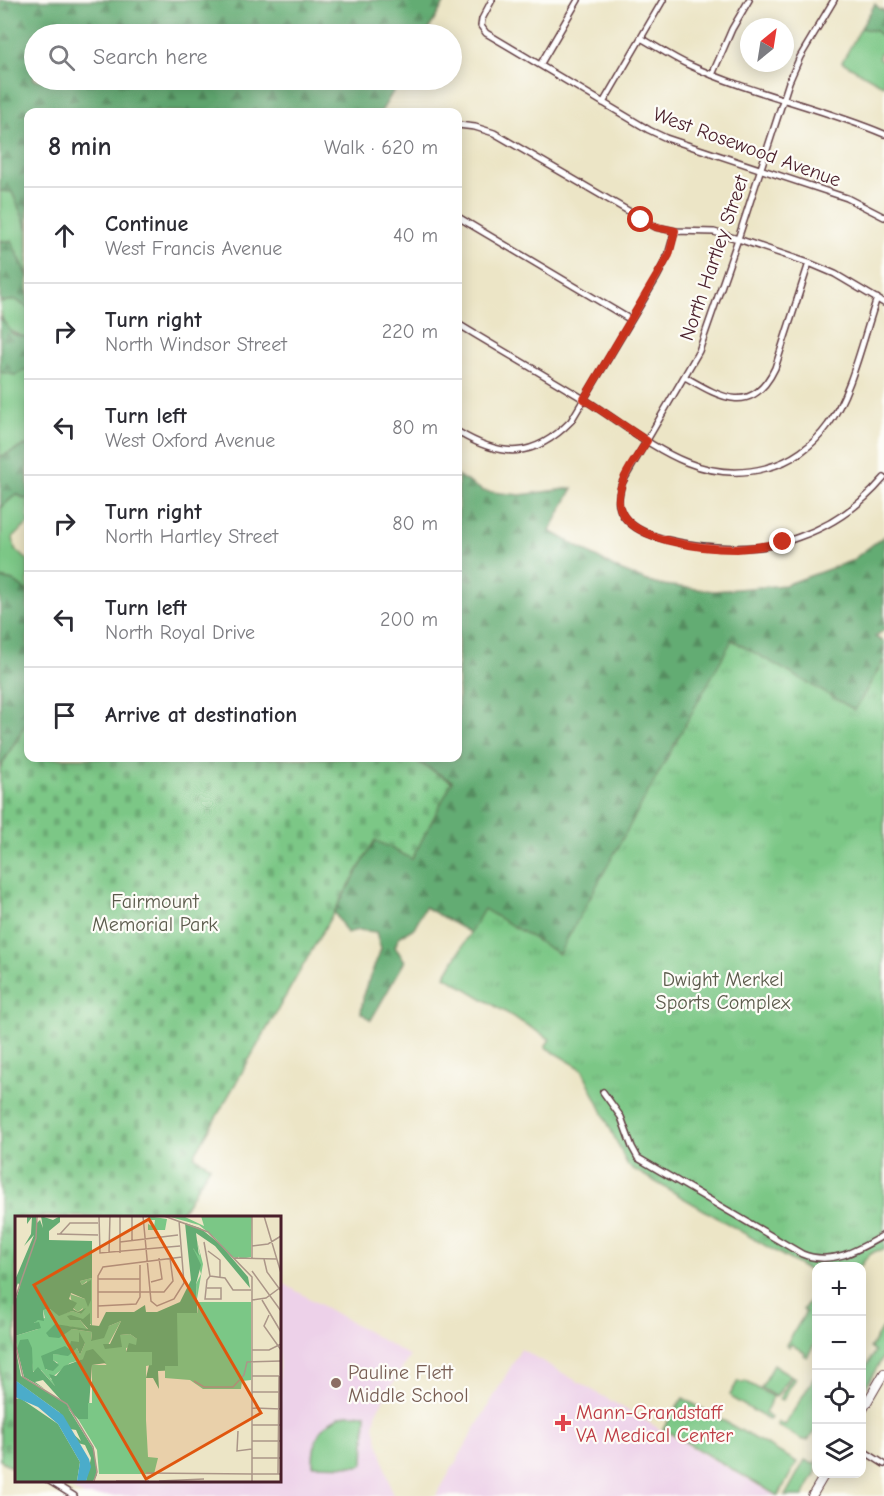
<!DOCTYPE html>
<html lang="en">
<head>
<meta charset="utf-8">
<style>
	body { margin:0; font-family:"Comic Neue",sans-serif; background:#f7f7f7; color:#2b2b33 }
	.controls { position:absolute; right:18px; bottom:18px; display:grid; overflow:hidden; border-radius:12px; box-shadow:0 3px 15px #0003 }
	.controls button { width:54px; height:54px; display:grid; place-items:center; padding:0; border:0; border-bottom:2px solid #e1e1e2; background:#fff; color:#2b2b33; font:30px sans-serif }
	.compass { position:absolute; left:740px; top:18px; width:54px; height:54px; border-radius:50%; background:#fff; box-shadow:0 3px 15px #0003; rotate:30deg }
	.stop { position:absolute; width:18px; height:18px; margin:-14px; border:4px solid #c8321e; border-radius:50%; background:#fff }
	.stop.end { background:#c8321e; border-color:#fff; box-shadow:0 2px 6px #0008 }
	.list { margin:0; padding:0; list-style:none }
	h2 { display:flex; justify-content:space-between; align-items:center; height:78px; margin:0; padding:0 24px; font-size:26px }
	h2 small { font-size:20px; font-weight:400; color:#7c7c81 }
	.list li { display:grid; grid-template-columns:39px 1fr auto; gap:18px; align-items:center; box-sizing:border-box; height:96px; padding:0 24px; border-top:2px solid #e1e1e2 }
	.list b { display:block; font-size:22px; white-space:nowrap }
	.list p { margin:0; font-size:20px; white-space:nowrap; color:#7c7c81 }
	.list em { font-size:20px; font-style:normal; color:#7c7c81 }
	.icon { flex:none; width:33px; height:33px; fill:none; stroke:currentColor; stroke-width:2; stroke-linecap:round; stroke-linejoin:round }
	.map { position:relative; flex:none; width:884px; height:1496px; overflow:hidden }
	.search { position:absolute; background:#fff; box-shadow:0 3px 15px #0003; left:24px; top:24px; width:438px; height:66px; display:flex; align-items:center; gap:15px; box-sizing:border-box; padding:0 21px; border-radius:33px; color:#7c7c81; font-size:22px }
	.panel { position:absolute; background:#fff; box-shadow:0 3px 15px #0003; left:24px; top:108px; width:438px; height:654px; border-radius:12px }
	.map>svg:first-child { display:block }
</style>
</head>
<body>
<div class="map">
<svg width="884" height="1496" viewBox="0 0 884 1496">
	<defs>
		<pattern id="forest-firs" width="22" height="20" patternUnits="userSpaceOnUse" patternTransform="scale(1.5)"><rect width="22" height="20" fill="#64ac73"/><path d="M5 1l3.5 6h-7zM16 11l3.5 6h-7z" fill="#548b5f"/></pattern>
		<pattern id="cemetery-stones" width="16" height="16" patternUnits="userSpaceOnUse" patternTransform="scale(1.5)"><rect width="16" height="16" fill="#7bc786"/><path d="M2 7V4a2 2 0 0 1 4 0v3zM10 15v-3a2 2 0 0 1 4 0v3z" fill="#6caa74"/></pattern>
		<pattern id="park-tufts" width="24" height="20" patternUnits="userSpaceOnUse" patternTransform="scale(1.5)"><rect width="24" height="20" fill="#7bc786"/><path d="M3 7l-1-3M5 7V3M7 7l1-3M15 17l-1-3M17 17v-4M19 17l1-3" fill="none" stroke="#6caa74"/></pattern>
	</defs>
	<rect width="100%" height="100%" fill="#fdfcf7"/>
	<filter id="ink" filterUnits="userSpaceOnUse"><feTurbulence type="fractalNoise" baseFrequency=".0167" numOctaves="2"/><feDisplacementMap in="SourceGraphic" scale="12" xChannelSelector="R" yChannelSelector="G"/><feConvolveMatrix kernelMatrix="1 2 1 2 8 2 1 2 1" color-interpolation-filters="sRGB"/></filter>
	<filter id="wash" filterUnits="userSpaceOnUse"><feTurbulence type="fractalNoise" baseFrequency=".008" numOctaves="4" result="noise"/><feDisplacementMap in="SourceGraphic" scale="24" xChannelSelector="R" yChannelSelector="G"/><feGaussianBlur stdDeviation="1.35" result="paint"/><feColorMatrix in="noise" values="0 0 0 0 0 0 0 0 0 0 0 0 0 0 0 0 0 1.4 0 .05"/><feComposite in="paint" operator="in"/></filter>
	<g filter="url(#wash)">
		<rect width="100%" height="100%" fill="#ece5c6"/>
		<!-- built -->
		<path fill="#edd1e9" d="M279 1281 410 1356 377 1410 374 1426 393 1496H84L71 1489 80 1480H279Z
			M521 1349 776 1496H436Z"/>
		<!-- grass -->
		<path fill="#7bc786" stroke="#627358" stroke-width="1.5" d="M861 28 876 31 884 39V51L880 53 879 59 884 63V86L842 62Z
			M0 191H12L28 229V276L11 241H0Z
			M0 299 2 302 16 300 28 308V338C5 332 0 323 0 299Z
			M28 368V447L26 445 0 457V372L16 375Z
			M16 494 28 500V524L13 537 15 550 28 560V592L13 581 0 578 1 508Z
			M809 1301 813 1302 811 1307 816 1310V1342L807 1357 804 1355 805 1353 791 1344 789 1347 786 1345 806 1312 803 1310Z
			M884 1325V1355L862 1394V1373L875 1352 870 1348Z
			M774 1365 795 1378 783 1400 779 1399 792 1377 790 1375 776 1397 761 1388Z
			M815 1376 816 1429 808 1440H802L777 1425 778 1422 785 1425Z
			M738 1381 743 1383 745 1381 773 1397 765 1413 771 1418 769 1420 733 1399 730 1395Z
			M683 1398 797 1462 778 1496 663 1429Z
			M347 1414H366L364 1463 360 1466 313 1465C313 1438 319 1423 347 1414Z
			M805 1460 815 1465 816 1460V1472L803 1496H785Z"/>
		<!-- forest -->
		<path fill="url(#forest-firs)" stroke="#57664f" stroke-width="1.5" d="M0 0H446L426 34H34V80H400L381 112H28V229L12 192 0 191Z
			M875 4 880 9 884 10V39L876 31 861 28Z
			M0 241H11L28 276V308L16 300 2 302 0 299Z
			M0 317 13 334 28 338V368L16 375 0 372Z
			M26 445 28 447V500L16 494 1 508V533L0 457Z
			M458 476 483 491 520 495 573 488 550 531 617 569 655 584 714 591 785 585 851 561 884 536V630L875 637 884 642V660L768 863 555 981 425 907 414 928 399 937 395 947 405 961 371 1020 361 1013 364 992 381 949 376 932 358 930 347 933 334 912 376 839 412 859 452 781 411 758H458Z
			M0 578 13 581 28 592V720L0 768Z"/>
		<!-- cemetery -->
		<path fill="url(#cemetery-stones)" stroke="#627358" stroke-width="1.5" d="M28 720V758H411L452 782 412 859 375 840 194 1156 210 1166 179 1217H16V1470L0 1460V769Z"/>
		<!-- park -->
		<path fill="url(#park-tufts)" stroke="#627358" stroke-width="1.5" d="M732 640 855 710 884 660V1250C873 1249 866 1257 861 1266H816V1275L628 1166 582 1069 545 1047 550 1039 445 976 484 909 559 954Z"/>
	</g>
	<g filter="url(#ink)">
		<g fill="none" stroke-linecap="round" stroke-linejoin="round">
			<defs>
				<path id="minor" d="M492 0 482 19 481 26 486 33 649 130 666 138 847 198 884 217
					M834 0 800 57 789 82 738 239 699 351 622 483C620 490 618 498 619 505 626 546 726 550 759 547 772 546 786 542 799 537 833 525 861 505 884 478
					M641 38C657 47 673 58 689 65 752 94 820 107 884 134
					M540 65 578 0
					M712 75 732 29 749 0
					M603 103 663 0
					M458 125 475 127 494 133 656 227 675 231 714 232 738 239 809 263 835 274 884 303
					M458 217 631 320
					M458 324C499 349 541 373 582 398 641 434 693 488 766 468 791 462 813 446 828 425 851 395 864 335 877 298
					M685 377C720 397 752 417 775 368L809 263
					M458 432C501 458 534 459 571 421L657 277 668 255 675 231
					M603 1092 621 1117 632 1147 638 1158 802 1254C832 1266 858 1250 884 1235
					M862 1450 884 1464
					M48 1480 74 1496"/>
				<path id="secondary" d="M862 1411 884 1373
					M812 1496 825 1474"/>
			</defs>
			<!-- minor casing -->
			<use href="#minor" stroke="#623d42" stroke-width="8"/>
			<!-- secondary casing -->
			<use href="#secondary" stroke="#623d42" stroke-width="10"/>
			<!-- minor -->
			<use href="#minor" stroke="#fff" stroke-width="5"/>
			<!-- secondary -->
			<use href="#secondary" stroke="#fff" stroke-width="8"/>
		</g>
	</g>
	<g fill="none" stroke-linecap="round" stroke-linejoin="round" filter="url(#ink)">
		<!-- route -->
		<path stroke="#c8321e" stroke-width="8" d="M641 220 656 227 675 231 669 255 584 399 647 441C636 459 617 481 619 503 623 542 707 549 737 549 753 548 767 546 783 542"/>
	</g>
	<!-- markers -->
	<circle fill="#8d6e63" stroke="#fdfcf7" stroke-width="2" cx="336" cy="1383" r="6"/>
	<path fill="#e0444e" stroke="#fdfcf7" stroke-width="2" d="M560 1414h6v6h6v6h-6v6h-6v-6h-6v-6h6z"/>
	<g text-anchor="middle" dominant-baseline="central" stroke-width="4.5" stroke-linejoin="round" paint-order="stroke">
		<!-- street labels -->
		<g font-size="20" fill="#4a1f2b" stroke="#fdfcf7">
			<text transform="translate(747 147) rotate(20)">West Rosewood Avenue</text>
			<text transform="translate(714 258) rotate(-71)">North Hartley Street</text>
		</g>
		<!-- park labels -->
		<g font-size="20" fill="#5b5a4b" stroke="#fdfcf7">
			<text x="155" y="901">Fairmount<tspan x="155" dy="23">Memorial Park</tspan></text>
			<text x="723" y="979">Dwight Merkel<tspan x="723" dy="23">Sports Complex</tspan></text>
		</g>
		<!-- education labels -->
		<g font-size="20" fill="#785e54" stroke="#fdfcf7" text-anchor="start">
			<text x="348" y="1372">Pauline Flett<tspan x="348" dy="23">Middle School</tspan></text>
		</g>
		<!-- health labels -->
		<g font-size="20" fill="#be3a42" stroke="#fdfcf7" text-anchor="start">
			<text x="576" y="1412">Mann-Grandstaff<tspan x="576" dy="23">VA Medical Center</tspan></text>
		</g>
	</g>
	<!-- overview -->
	<g transform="translate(15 1216)">
		<rect width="266" height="266" fill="#ece5c6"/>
		<path d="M133 0 152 3 150 14H133V8L139 11 140 4H133ZM152 0H168L189 10 186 0H194L225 29 236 20V41L226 43 184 9ZM181 21 188 48 182 83 181 68 186 58 178 32 185 39ZM77 62V110L71 103 55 104H65L73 114 52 110 46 111 45 118 57 113 77 116 76 124 82 123 94 110 106 105 93 129 102 130 105 119 115 118 122 123V129L111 132V136L85 137 92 146V149L80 140 55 147 35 163 39 164 40 170 26 154 18 155 16 138 2 133 0 120 23 113 19 105 30 102 28 94 35 93 44 99 57 95 66 98 68 92 63 96 58 92 55 78 70 83 72 65 67 69 65 65ZM64 127H70L65 139 62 132 51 139 38 138V144L43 147 31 154 35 137 54 134Z" fill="#7bc786" fill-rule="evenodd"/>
		<path d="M12 0H21V8L25 4 28 12 26 0 38 4 45 0V6L34 15V24L77 25V62L65 65 67 69 76 64V84L73 91 70 83 56 77 54 83 62 87 58 93 63 96 71 92 66 98 57 95 44 100 35 93 28 94 29 105 23 104 19 107 24 106 26 112 0 120V86L5 70 3 67 0 75V64L19 19 9 30 16 18 17 1 12 8ZM170 7 185 12 205 28 233 61 235 72 200 30 181 17 184 40 178 32 186 49 181 68 184 123 165 154 143 155 144 173 138 162H131L137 136H111L114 127 121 129 122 123 115 118 105 119 107 131 90 133 88 128H95L106 105 94 110 89 122 76 125 77 116 57 113 44 122 34 121 31 117 40 108 73 113 65 104H55L52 100 56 99 68 103 75 97V109L84 110 91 96H119L130 89 131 96H142L165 86 176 64ZM64 116 70 127 65 139 62 132 53 140 38 138V144L44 149 38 155 30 153 26 140 50 130 54 133 56 125 64 126ZM13 123 17 132 18 156 23 151 40 170 34 158 41 160 49 150 68 143 71 135 78 133 91 147 77 149 73 203H63L28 164 20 166 30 173 9 161 2 133 5 124ZM0 129 6 160 50 187 79 234 82 259 78 265H71L76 242 70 229 63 227 57 217 66 225 61 214 55 213 44 196 1 165ZM5 182 43 208 65 246 62 265H0V183Z" fill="#64ac73"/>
		<path d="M84 136H137V149L131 150V204L133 241 143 242 139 258H84L82 234 63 203H73V187H77V149H92Z" fill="#7bc786"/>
		<path d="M193 0H237L236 30H223V43L216 40 193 14ZM183 86H236V164L227 165 226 173H188L175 164 150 162V150H163L162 97H183Z" fill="#7bc786"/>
		<path d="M0 164 48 199 74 243 76 251 71 265H62L65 246 43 208 23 191 0 181Z" fill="#4bacca"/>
		<path fill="none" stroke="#ab9688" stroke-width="1.5" d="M84 0 85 37 165 30M117 0V25M128 0 136 85 142 90 159 83 169 67 164 5M149 0 193 16 237 61V265M249 0 266 57M42 18 83 19M45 18 55 7H83M105 26 163 19M189 26 195 60 192 64 190 83H206V72H192M237 30 253 28 266 20M193 35 205 44V61M94 37 95 0M105 37V0M219 42 262 43M237 42V0M249 43 252 56 266 75M237 55 266 95M195 60 210 62 218 74H236M83 63H125M136 66 147 63 144 42M83 76H149L158 65 155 42M0 83 21 22 22 0M237 84 251 82 266 71M247 84 266 116M83 90 121 88 125 81V49M254 99 249 110 266 134M83 102V60L88 51 167 41M0 126 8 161 52 188 78 231 82 256 79 265M237 134H254L266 128M237 160H264M179 165 189 171H218L229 159 232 146 266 145M237 176H264M237 192 266 193M237 209H266M223 215 222 235 237 233M237 225H266M237 242H266M131 257 237 258M237 258H266M263 258 264 160M101 265H134M144 265 189 263"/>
		<path fill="#e0560e" fill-opacity="0.15" stroke="#e0560e" stroke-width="3" d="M134 3 246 197 131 263 19 69Z"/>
		<rect width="266" height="266" fill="none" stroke="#4a1f2b" stroke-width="3"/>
	</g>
</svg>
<div class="controls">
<button>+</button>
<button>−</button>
<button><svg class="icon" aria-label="locate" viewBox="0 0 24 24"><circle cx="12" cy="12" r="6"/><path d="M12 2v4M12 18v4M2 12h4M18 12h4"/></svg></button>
<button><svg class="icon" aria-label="layers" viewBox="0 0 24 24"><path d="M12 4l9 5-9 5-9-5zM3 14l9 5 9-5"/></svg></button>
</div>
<svg class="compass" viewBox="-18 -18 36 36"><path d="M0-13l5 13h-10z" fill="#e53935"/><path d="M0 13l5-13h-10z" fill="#7c7c81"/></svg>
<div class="stop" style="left:641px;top:220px"></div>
<div class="stop end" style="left:783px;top:542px"></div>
<div class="search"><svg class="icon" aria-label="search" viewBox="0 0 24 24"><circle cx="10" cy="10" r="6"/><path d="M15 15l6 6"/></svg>Search here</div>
<section class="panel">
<h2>8 min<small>Walk · 620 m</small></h2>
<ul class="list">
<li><svg class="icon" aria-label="ahead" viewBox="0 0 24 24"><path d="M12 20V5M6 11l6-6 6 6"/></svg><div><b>Continue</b><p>West Francis Avenue</p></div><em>40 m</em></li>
<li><svg class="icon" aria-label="right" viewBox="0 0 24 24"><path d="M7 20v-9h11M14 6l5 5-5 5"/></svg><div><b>Turn right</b><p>North Windsor Street</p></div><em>220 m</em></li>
<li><svg class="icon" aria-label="left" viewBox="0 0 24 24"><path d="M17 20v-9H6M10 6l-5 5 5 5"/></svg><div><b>Turn left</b><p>West Oxford Avenue</p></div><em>80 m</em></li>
<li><svg class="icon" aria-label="right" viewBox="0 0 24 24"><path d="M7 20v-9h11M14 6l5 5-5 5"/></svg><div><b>Turn right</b><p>North Hartley Street</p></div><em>80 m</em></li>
<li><svg class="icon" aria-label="left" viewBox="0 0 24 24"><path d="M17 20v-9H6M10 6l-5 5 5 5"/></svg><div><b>Turn left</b><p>North Royal Drive</p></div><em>200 m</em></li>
<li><svg class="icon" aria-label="arrive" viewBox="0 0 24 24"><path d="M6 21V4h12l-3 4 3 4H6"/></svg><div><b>Arrive at destination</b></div></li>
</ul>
</section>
</div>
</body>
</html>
